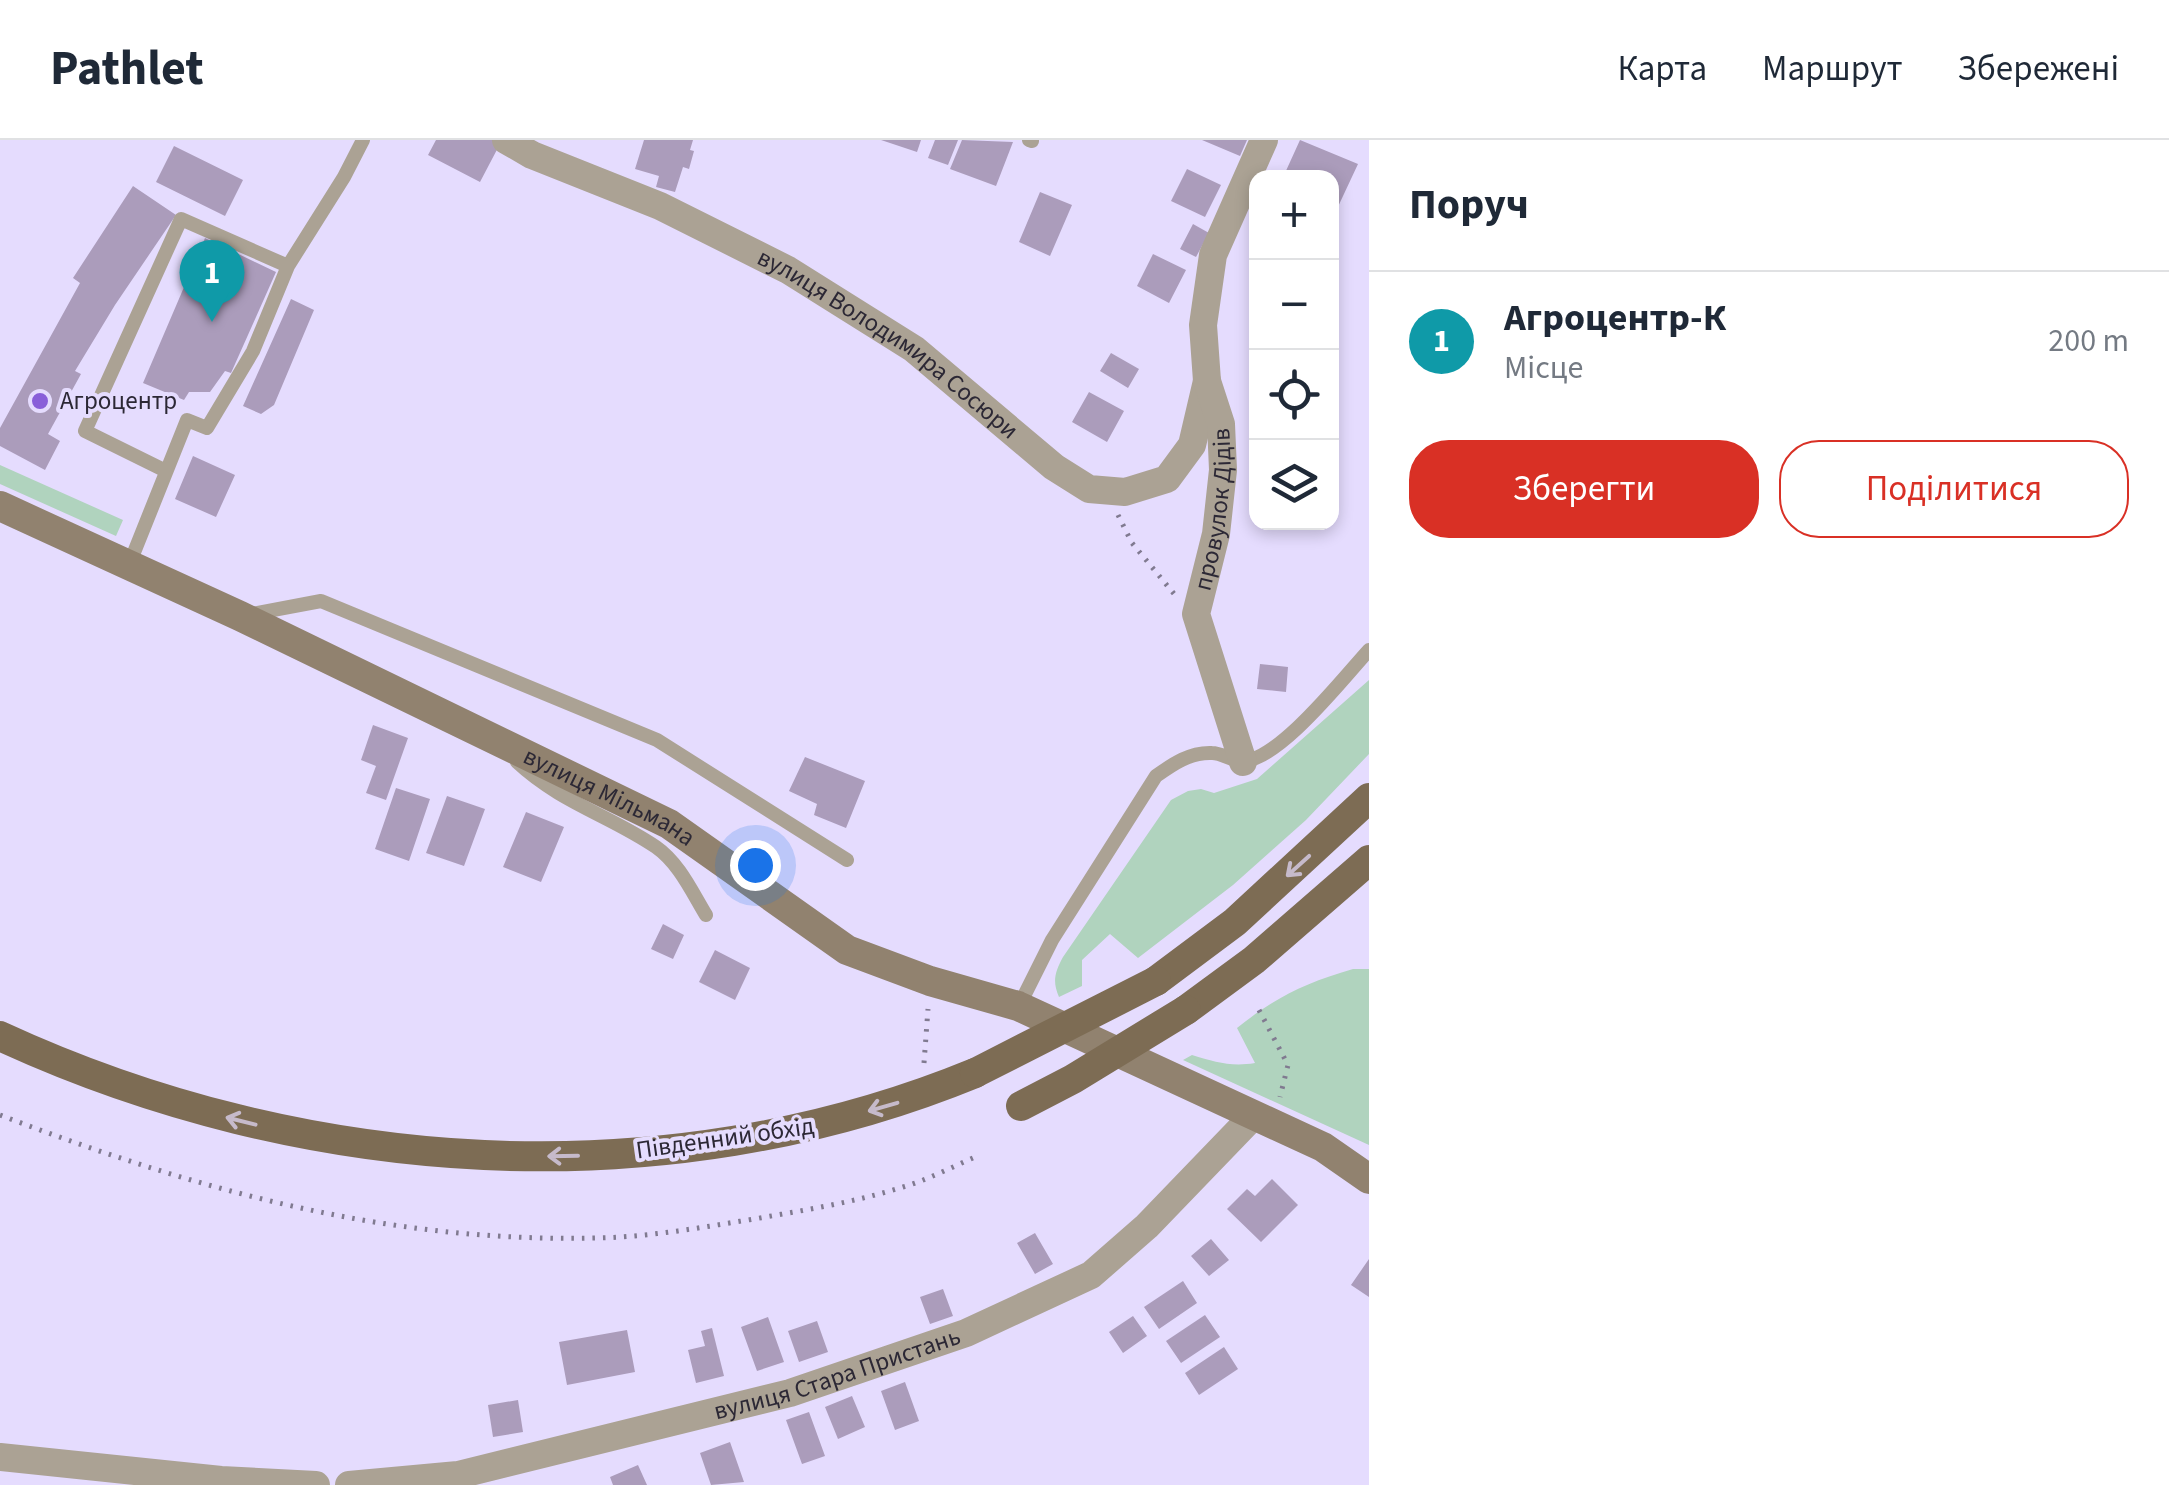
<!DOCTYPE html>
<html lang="uk">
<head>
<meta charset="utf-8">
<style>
	body { margin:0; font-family:"Source Sans 3",sans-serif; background:#f6f6f7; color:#1f2937 }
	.controls { position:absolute; right:30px; top:30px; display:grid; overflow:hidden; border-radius:20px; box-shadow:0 5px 15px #0003 }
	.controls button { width:90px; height:90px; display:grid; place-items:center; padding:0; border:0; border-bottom:2px solid #e0e1e3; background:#fff; color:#1f2937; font:50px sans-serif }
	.you { position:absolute; left:755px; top:725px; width:35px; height:35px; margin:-25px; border:8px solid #fff; border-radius:50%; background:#1a73e8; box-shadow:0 0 0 15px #1a73e833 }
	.badge { display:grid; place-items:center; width:65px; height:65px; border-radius:50%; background:#d93025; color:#fff; font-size:32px; font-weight:700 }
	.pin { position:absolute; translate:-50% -82px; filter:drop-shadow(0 2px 5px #0008) }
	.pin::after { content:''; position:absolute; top:52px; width:35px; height:30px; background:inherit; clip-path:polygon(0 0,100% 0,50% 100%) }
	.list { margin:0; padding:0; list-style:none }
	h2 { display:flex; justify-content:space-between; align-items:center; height:130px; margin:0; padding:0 40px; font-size:42px }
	h2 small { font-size:32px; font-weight:400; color:#747a83 }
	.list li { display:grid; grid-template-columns:65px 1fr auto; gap:30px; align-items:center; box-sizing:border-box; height:140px; padding:0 40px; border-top:2px solid #e0e1e3 }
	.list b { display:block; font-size:38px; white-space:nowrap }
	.list p { margin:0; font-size:32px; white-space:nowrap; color:#747a83 }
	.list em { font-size:32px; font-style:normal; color:#747a83 }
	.actions { display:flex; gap:20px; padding:30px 40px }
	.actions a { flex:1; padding:22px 0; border:2px solid #d93025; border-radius:40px; text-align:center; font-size:35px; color:#d93025 }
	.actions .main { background:#d93025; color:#fff }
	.icon { flex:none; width:55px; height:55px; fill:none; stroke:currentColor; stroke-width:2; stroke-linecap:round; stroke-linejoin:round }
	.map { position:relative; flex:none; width:1369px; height:1345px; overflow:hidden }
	header { display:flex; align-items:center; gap:60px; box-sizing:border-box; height:140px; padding:0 50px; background:#fff; border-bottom:2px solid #e0e1e3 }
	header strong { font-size:48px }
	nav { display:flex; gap:55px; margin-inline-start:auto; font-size:35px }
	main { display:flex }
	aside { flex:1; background:#fff }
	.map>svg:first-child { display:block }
</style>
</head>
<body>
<header>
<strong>Pathlet</strong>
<nav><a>Карта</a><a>Маршрут</a><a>Збережені</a></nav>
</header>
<main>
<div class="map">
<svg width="1369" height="1345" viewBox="0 0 1369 1345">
	<rect width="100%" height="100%" fill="#e5dcfe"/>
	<!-- green -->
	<path fill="#b0d3be" d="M0 325 123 380 116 396 0 344Z
		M1369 540V614L1306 680 1233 745 1138 818 1110 794 1082 820V846L1059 857C1052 841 1055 832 1063 817L1171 660 1188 651 1201 649 1214 653 1257 639Z
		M1353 829H1369V1005L1183 920 1192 915C1215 922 1231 927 1255 923L1237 888C1276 857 1305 843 1353 829Z"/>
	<!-- building -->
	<path fill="#ab9cbb" d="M436 0H496L501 2 480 42 428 15Z
		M644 0H693L690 10 694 11 689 29 683 27 675 52 656 47 659 36 635 29Z
		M881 0H921L917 12Z
		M935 0H958L948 25 928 18Z
		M962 0 1013 2 996 46 950 29Z
		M1202 0H1247L1240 16Z
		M1300 0 1358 24 1336 71 1332 69V38H1295L1285 33Z
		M174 6 243 40 225 76 156 42Z
		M1187 29 1221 45 1205 77 1171 61Z
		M133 46 176 75 115 165 75 231 81 234 48 294 60 301 45 330 0 306V288L80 143 73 138Z
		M1040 52 1072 65 1050 116 1019 102Z
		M1193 84 1209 93 1196 117 1180 109Z
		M205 98 276 132 231 233 225 231 210 252H189L184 260 143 243Z
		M1153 114 1186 130 1169 163 1137 146Z
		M291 159 314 170 274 265 261 274 243 266Z
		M1111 213 1139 229 1128 248 1100 231Z
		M1089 252 1124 271 1107 302 1072 282Z
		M1332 258 1339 260 1332 281Z
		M193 316 235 335 216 377 175 359Z
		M1260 524 1288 527 1286 552 1257 549Z
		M373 585 408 598 386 660 366 653 376 626 361 620Z
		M805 617 865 641 846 688 814 675 817 664 789 651Z
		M396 648 430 659 409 721 375 709Z
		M447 656 485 669 464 726 426 713Z
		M526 672 564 687 541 742 503 727Z
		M663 784 684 795 673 819 651 809Z
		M715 810 750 828 735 860 699 842Z
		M1272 1039 1298 1065 1261 1102 1227 1069 1247 1049 1255 1056Z
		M1035 1093 1053 1124 1035 1134 1017 1103Z
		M1211 1099 1229 1120 1209 1136 1191 1116Z
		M1369 1119V1157L1351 1145Z
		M1183 1141 1197 1163 1159 1189 1144 1167Z
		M943 1149 953 1176 930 1184 920 1157Z
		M1205 1175 1220 1197 1181 1223 1166 1201Z
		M1133 1176 1147 1196 1123 1213 1109 1192Z
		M768 1177 784 1222 757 1231 741 1187Z
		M817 1181 828 1212 799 1222 788 1191Z
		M712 1188 724 1236 696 1243 688 1210 705 1206 701 1191Z
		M627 1190 635 1232 567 1245 559 1202Z
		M1224 1207 1238 1229 1199 1255 1185 1233Z
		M905 1242 919 1281 895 1290 881 1251Z
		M852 1256 865 1287 838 1299 825 1267Z
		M518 1260 523 1292 493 1297 488 1265Z
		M809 1272 825 1316 802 1324 786 1280Z
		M730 1302 744 1342 711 1345 700 1313Z
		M638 1325 647 1345H613L610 1337Z"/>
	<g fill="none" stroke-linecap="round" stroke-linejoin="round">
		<!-- path -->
		<path stroke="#807a90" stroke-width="5" stroke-dasharray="2.5 8" stroke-linecap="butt" d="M1118 375 1132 403 1175 455
			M1259 870 1288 925 1280 957
			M924 923 928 869
			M0 975C194 1049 387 1103 597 1098 648 1097 698 1088 748 1080 800 1071 852 1063 903 1047 927 1040 950 1028 973 1018"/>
		<!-- lane -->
		<path stroke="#aba294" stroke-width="14" d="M1029 0 1032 1
			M166 331 85 291 181 79 288 126
			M129 425 187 280 207 288 253 211 288 126 344 37 363 0
			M246 475 321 461 657 600 847 720
			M517 622C561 663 609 675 656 707 679 723 692 752 706 775
			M1019 866 1052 800 1156 636C1173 624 1190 612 1212 613 1222 613 1232 621 1242 621 1278 622 1345 536 1369 510"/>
		<!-- street -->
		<g stroke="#aba294" stroke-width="28">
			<path id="s1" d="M506 0 532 15 660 66 788 130 914 209 1054 327 1089 349 1125 352 1167 339 1192 305 1207 241"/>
			<path id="s2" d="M1243 622 1196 474 1216 394 1223 330 1221 284 1207 241 1203 185 1213 115 1264 0"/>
			<path d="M0 1317 221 1340 316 1345"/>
			<path id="s3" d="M349 1345 458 1335 790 1253 966 1193 1091 1135 1147 1086 1254 975"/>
		</g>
		<!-- secondary -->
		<path stroke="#91826f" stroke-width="30" id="s4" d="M0 366 240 476 669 684 847 810 930 841 1018 866 1323 1007 1369 1039"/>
		<!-- primary -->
		<path stroke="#7d6c54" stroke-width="30" d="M1156 841 1235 782 1369 658
			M1186 870 1254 820 1369 720
			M0 896C303 1036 663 1061 975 933"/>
		<!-- primary-bridge -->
		<path stroke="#7d6c54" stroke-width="30" d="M975 933 1156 841
			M1021 966 1073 939 1186 870"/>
	</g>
	<!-- one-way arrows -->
	<defs><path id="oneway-shaft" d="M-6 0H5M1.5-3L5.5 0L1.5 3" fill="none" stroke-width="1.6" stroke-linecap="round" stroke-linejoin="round" transform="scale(2.5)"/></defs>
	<g stroke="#c6bacb">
		<use href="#oneway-shaft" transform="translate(1298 726) rotate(138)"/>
		<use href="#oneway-shaft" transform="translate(883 967) rotate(164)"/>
		<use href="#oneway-shaft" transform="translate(241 981) rotate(-166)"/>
		<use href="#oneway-shaft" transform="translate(563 1016) rotate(179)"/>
	</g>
	<!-- markers -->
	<circle fill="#895fd9" stroke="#e5dcfe" stroke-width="4" cx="40" cy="261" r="10"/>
	<g text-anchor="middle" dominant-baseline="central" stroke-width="8" stroke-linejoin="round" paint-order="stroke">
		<!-- street labels -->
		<g font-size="25" fill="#2c2835" stroke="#e5dcfe">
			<text stroke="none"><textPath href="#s1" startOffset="435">вулиця Володимира Сосюри</textPath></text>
			<text stroke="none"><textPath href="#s2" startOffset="262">провулок Дідів</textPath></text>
			<text stroke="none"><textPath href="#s4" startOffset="675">вулиця Мільмана</textPath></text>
			<text transform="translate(725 998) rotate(-8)">Південний обхід</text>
			<text stroke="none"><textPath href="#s3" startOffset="502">вулиця Стара Пристань</textPath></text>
		</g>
		<!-- poi labels -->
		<g font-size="25" fill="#2c2835" stroke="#e5dcfe" text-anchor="start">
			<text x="60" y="261">Агроцентр</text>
		</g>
	</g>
</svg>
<div class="controls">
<button>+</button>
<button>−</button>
<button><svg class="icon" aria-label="locate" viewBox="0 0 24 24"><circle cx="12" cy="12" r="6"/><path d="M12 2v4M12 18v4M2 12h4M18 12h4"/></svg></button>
<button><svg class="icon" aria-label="layers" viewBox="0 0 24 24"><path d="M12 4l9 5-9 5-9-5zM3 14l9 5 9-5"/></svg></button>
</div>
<div class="you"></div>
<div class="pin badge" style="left:212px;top:182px;background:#0f9aa8">1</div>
</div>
<aside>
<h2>Поруч<small></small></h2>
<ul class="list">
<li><span class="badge" style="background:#0f9aa8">1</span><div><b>Агроцентр-К</b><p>Місце</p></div><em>200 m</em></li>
</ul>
<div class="actions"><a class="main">Зберегти</a><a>Поділитися</a></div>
</aside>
</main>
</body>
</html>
